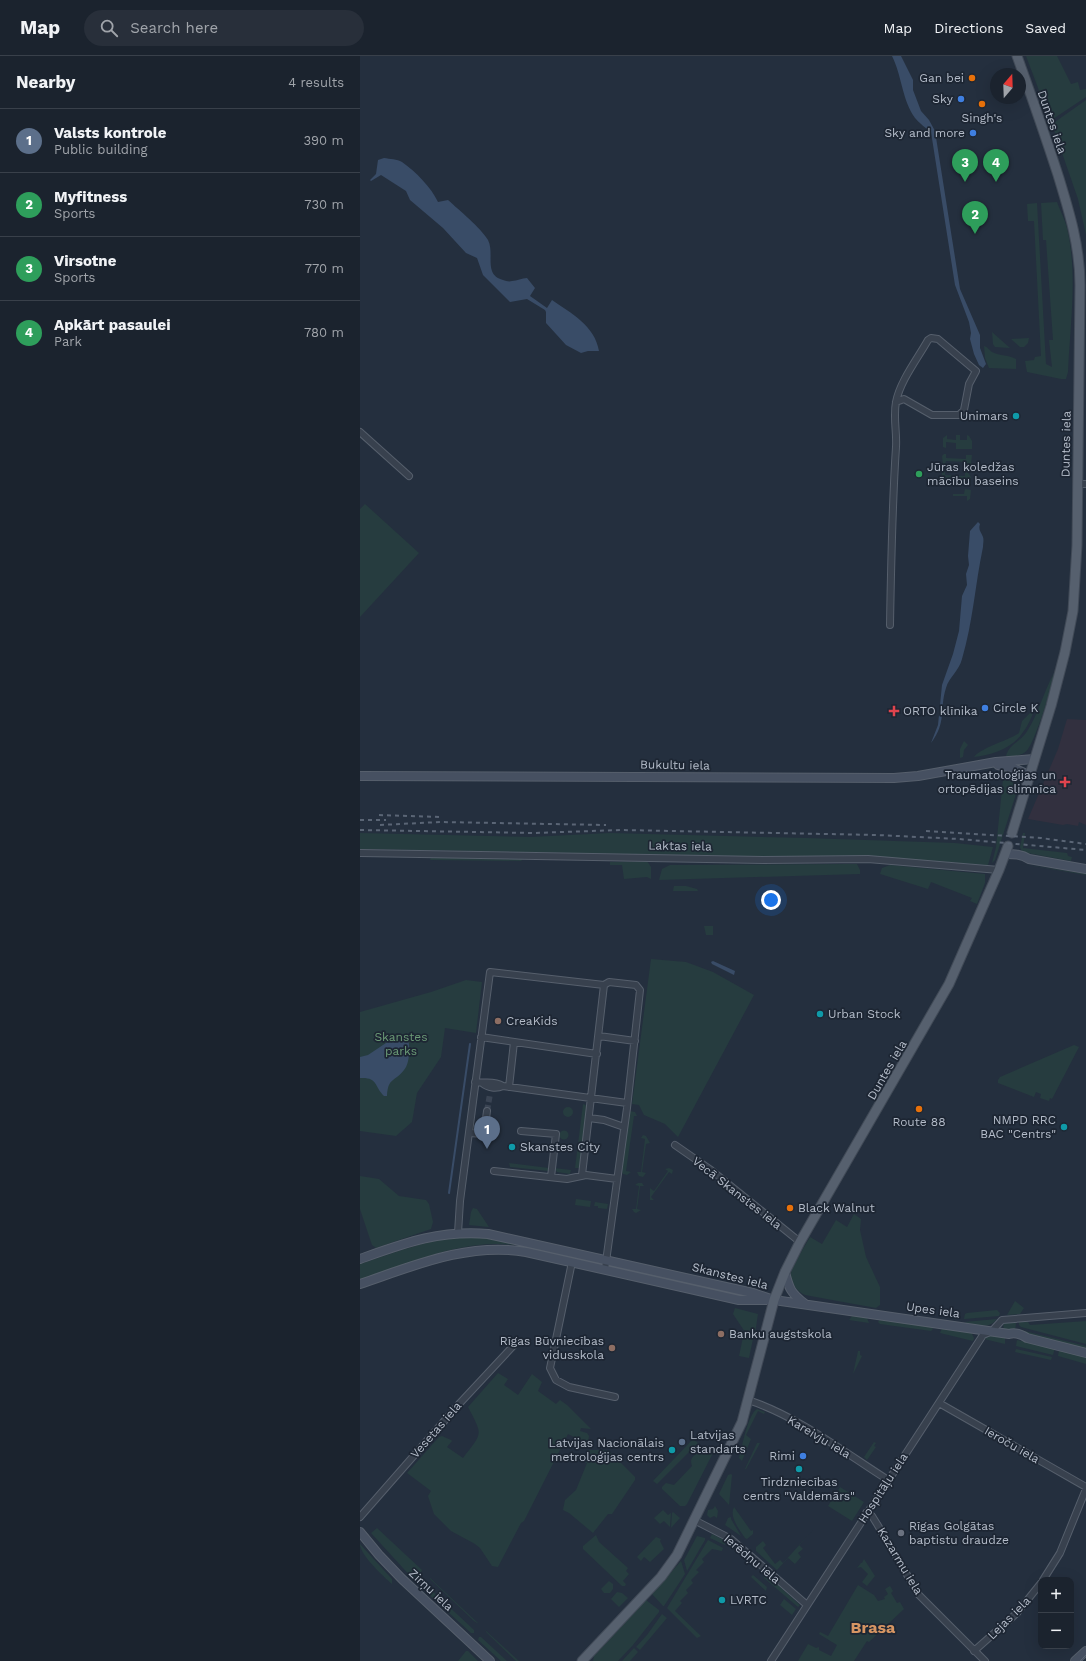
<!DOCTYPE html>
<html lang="en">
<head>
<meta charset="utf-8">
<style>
	body { margin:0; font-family:"Work Sans",sans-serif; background:#282f3a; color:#f1f3f6 }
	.controls { position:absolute; right:12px; bottom:12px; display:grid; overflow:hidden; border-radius:8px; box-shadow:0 4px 16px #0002 }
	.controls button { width:36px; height:36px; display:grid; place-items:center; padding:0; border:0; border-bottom:1px solid #39404a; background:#1b232e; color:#f1f3f6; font:20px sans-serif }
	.compass { position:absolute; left:630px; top:12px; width:36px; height:36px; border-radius:50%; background:#1b232e; box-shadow:0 4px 16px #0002; rotate:19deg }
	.you { position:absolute; left:411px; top:844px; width:14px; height:14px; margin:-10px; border:3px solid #fff; border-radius:50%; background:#1a73e8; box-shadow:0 0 0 6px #1a73e833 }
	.badge { display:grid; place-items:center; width:26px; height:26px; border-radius:50%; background:#8c9099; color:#fff; font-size:13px; font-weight:700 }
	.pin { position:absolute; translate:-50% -33px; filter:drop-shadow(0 1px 2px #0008) }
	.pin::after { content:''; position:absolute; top:21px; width:14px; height:12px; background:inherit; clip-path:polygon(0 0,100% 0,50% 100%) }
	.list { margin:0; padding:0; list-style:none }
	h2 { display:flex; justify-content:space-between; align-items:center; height:52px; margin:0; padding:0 16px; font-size:17px }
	h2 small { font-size:13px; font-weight:400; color:#a0a4aa }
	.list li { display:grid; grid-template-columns:26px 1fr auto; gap:12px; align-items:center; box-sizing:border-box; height:64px; padding:0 16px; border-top:1px solid #39404a }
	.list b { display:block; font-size:15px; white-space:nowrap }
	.list p { margin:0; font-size:13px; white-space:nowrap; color:#a0a4aa }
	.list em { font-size:13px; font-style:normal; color:#a0a4aa }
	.icon { flex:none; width:22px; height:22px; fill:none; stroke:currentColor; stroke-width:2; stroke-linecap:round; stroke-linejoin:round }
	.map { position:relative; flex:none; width:726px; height:1605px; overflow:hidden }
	header { display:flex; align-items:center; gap:24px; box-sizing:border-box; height:56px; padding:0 20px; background:#1b232e; border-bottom:1px solid #39404a }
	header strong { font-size:19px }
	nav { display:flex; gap:22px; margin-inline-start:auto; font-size:14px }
	.search { width:280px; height:36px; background:#282f3a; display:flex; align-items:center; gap:10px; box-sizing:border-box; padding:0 14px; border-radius:22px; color:#a0a4aa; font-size:15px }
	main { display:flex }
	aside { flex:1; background:#1b232e }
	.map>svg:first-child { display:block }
</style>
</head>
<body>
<header>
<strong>Map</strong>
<div class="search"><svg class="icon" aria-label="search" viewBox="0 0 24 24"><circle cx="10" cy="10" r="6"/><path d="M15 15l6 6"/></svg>Search here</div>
<nav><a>Map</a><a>Directions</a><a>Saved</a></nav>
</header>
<main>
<aside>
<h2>Nearby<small>4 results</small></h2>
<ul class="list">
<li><span class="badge" style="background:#5c6f8a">1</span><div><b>Valsts kontrole</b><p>Public building</p></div><em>390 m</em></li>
<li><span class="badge" style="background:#2e9e5b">2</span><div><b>Myfitness</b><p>Sports</p></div><em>730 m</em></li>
<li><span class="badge" style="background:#2e9e5b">3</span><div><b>Virsotne</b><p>Sports</p></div><em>770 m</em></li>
<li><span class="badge" style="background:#2e9e5b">4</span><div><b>Apkārt pasaulei</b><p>Park</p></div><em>780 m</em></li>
</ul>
</aside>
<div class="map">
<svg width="726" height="1605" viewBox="0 0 726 1605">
	<rect width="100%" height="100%" fill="#242f3e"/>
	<!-- medical -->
	<path fill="#32303f" d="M707 663 726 664V769L719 766 718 770 707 768 703 769 668 763 698 693Z"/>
	<!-- green -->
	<path fill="#263c3f" d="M666 0H697L711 28 718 26 720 34 726 33V41L693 63 690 64Z
		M726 44V179L718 143 692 68Z
		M697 146C700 155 705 163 707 172 718 218 710 269 708 316L706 323H701L667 316 665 305 674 304 675 301 681 300 674 165H668L667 148 677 147 686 308 692 311 689 284H693L686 184H683L681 147Z
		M632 276 650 292 635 291 633 288Z
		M669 282 668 287 664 291H660L651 283Z
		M624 290C628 291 629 294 632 296 640 300 649 299 656 303V313L629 312 625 302Z
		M587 379V383L596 384V379H600V384H607V379L609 380 612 385V393H596V387L586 386V392L583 391V382Z
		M584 398H586V402L606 403V399H612L611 408 606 410V406L586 405 585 409H583L582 400Z
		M583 415H585V419L605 420V416L608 417 611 421V428H605V423H585V427H583L581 425 582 416Z
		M605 433 611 434 610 443 607 445V440H593V438H604Z
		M5 448 59 497 0 561V453Z
		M694 617C694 627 674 687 668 693 663 700 654 701 646 700 648 690 660 685 666 677 679 657 683 637 694 617Z
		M676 651C672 659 669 669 663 676 653 692 632 699 614 701 618 693 649 684 659 677L662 665Z
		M604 685 608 689 604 694 603 701 600 702V693Z
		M644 714C657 717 657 726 656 738L635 804 632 807 636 791Z
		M0 777 171 781 250 777 446 782 595 787 633 791 628 809H625L510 800H372L0 793Z
		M663 777H665L663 792 707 797 708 800 712 801 711 805 662 796 660 791Z
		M71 801 163 803 161 805 70 804Z
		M287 805 291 811V823L287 821 264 823 262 809H250V806Z
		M489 808H497L500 814V818L299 824 302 813 310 809Z
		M661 808 726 818V819Z
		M530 809 625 818V827L617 848 610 845 612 842 571 826 568 833 520 818 522 812Z
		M314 830H326L337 833 338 835H313Z
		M344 870H353V879H346Z
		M291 903 326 906 353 916 394 939 318 1081 305 1068 284 1059 279 1049 272 1048Z
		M106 924 122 926 116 977 85 972 81 1001 57 1037 52 1066 36 1080 0 1075V956L71 936Z
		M714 989 719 991 692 1043 690 1042 689 1045 680 1042 681 1038 676 1036 674 1041 638 1027V1024L640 1021Z
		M223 1048 228 1050 220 1112H215Z
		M203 1056a5 5 0 1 1 10 0a5 5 0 1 1-10 0Z
		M269 1055 275 1056 277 1060H274L266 1115 271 1116 267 1119 263 1118 261 1115Z
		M199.5 1079a4.5 4.5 0 1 1 9 0a4.5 4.5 0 1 1-9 0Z
		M283 1079 286 1080 290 1087 286 1088 282 1116 286 1117 283 1121 279 1120 277 1116H281L285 1083 281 1082Z
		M149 1107 189 1112 188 1115 150 1111Z
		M194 1112 211 1114 210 1118 197 1116Z
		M309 1112 313 1114 312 1118 309 1116 291 1141 294 1144H290V1132L294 1135 308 1115 305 1113Z
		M0 1120 19 1123 39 1140 66 1144 69 1148 73 1166 71 1173 16 1192 12 1189 0 1153Z
		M278 1127H282L284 1130H280L277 1153 281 1154 276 1157 274 1156 272 1153H276L279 1130 275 1129Z
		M216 1143 231 1145 230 1151 215 1149Z
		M235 1146 248 1148 247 1153 238 1152V1150H234Z
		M113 1152 117 1153 129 1171 109 1169 111 1156Z
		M494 1158 501 1163 500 1174 506 1201 520 1231V1249L516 1252 445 1239C438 1236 429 1227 431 1217 432 1211 446 1188 450 1181L462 1188 476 1164 487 1171Z
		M104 1181 127 1182 241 1206V1208C206 1199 169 1187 133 1188 89 1189 41 1210 0 1224V1208C37 1196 65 1184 104 1181Z
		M259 1210 379 1237V1239L258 1211Z
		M655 1245 664 1252 660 1258 647 1259Z
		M375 1252 398 1258 395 1278 385 1276 373 1258Z
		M637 1254 640 1257 639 1260 604 1263 605 1258 607 1257Z
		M492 1260 507 1262 509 1267 489 1264Z
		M520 1263 572 1270 573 1273 571 1275 520 1268 518 1266Z
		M637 1263C629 1274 616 1269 604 1266Z
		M726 1265V1288L661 1271 659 1269V1266H668L670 1269Z
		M645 1267H656L655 1276 644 1273 643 1269Z
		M582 1272 611 1276 614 1282 613 1285 580 1277Z
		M660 1274 726 1290V1293L658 1276Z
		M630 1279 645 1281V1288L624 1283Z
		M383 1281 393 1283 389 1302 379 1300Z
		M657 1284 695 1292 693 1299 656 1290Z
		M656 1293 692 1301 691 1304 655 1296Z
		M699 1294 726 1301V1308L698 1300Z
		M498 1295H500V1299L502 1300 493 1318Z
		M138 1317 148 1323 144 1329 158 1339 172 1318 182 1326 178 1335 196 1348 200 1344 207 1349 231 1373 221 1372 220 1375 227 1377 229 1380 228 1386H224L208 1378 164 1465 161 1467 138 1511 132 1510 120 1492 115 1488 91 1475 74 1458 68 1440 71 1435 47 1417 79 1381 82 1380 91 1384 92 1385 87 1391 103 1402C123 1376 123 1380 108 1351Z
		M397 1353 405 1356 404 1358 398 1355 386 1379 391 1383 382 1405 379 1402C382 1391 388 1358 397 1353Z
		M333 1383 338 1387 297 1428 293 1425Z
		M514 1386 516 1387 514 1390 516 1391 507 1404 504 1401Z
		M397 1387H400L386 1413H385Z
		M228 1394H246L250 1396 275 1421V1424L252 1458H248L233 1477 209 1457 203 1454 205 1444 216 1434 227 1407 222 1405Z
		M353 1394 354 1395 327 1448 325 1450H320L302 1433V1431L306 1427 314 1429 332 1410C327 1397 344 1396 353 1394Z
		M371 1418 372 1419 369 1449 359 1438 368 1419Z
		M480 1431 504 1446 492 1465 468 1450Z
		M355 1450 358 1455 357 1462 354 1460 350 1462 347 1459 348 1454 353 1453Z
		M374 1451 391 1475 393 1474V1478L387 1483 385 1482C379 1473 369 1461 374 1451Z
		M303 1454 308 1459 311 1457 310 1471 304 1465 300 1468 294 1462Z
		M313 1456 320 1462 311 1472 312 1457Z
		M371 1461V1463L381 1480 365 1469 368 1462Z
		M17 1472 62 1514 58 1522 53 1523 11 1477Z
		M453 1474 439 1489 443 1493 438 1497 441 1501 435 1508 428 1502 417 1514 396 1495V1491L403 1485 406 1489 403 1492 415 1508 420 1504 423 1507Z
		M352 1478 364 1484 365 1487V1489L350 1482Z
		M236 1479 239 1486 268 1512 266 1515 269 1518 263 1525 266 1528 265 1530H262L223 1493V1490Z
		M337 1480 345 1482V1484L327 1515 324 1504Z
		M296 1481 301 1483 300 1485 304 1493 290 1506 284 1501 281 1505 277 1501Z
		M348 1484 363 1492 362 1495 352 1493 342 1503 344 1506 336 1514 339 1516 331 1524 333 1527 326 1534 328 1537 320 1545 322 1547 315 1555 341 1580 337 1582 307 1552Z
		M0 1488 32 1523V1528C24 1521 0 1499 0 1488Z
		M504 1503 515 1520 507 1530 502 1526 508 1518 501 1511 497 1512 501 1507H502Z
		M321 1505 325 1518 304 1550H303L292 1538Z
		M403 1517H405L440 1549 438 1551 404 1522Z
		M393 1519 407 1531 406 1535 391 1521Z
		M70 1522 119 1568 114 1565 70 1523Z
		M249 1525 253 1528V1533L250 1537H244L241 1533Z
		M498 1529 514 1539 518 1545 525 1543 524 1541 528 1538 525 1533 530 1530 533 1535 531 1537 537 1547 540 1546 544 1553 509 1586 507 1585 494 1605H438L448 1588 456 1592 459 1591V1594L471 1600 477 1589 459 1578 460 1576 468 1580Z
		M64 1530H67L114 1574V1577H111L64 1534Z
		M257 1536 262 1537 268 1542 259 1551 251 1543Z
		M424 1543 436 1553 432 1559 420 1549Z
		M286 1544 299 1554V1556L273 1589 258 1605H233L234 1600Z
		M302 1558 307 1562 280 1594 276 1591 287 1579Z
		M125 1574 159 1605H156L127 1577Z
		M119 1581H121L147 1605H141L118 1584Z
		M274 1592 278 1596 270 1605H262Z
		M106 1595H108L118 1605H98Z"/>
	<!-- water -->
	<path fill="#394c67" d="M532 0H541L553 24V34L561 55 569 64 575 75 600 233 620 279V292L626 308 623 312 619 309 614 298 610 283 611 277 609 266 595 229 571 76C566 72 559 67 555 62 542 44 542 20 532 0Z
		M24 102C30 103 37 103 42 106 56 116 71 131 78 146L88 144C100 155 120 171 128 184 135 197 123 219 143 224 146 225 149 226 152 225 157 225 162 222 167 222L175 232 170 240 187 252 192 244C211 257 235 270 239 295H228L221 297 206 289 186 267V256L185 254 167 243 150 246 123 219 117 202 106 197 83 172 50 144 46 135 21 119 11 125 10 124 16 118 18 104Z
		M618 466 620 468C618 474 621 476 623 481 624 484 623 488 623 491 615 529 613 566 602 603 599 615 589 621 586 632 579 654 587 666 571 687L578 669 582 629 593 598 599 575 602 540 607 529 606 518 609 509 608 500 610 475Z
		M353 905 375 915 374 919 352 908 351 906Z
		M38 979H43L48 982C50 991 50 1007 44 1014 35 1026 28 1021 27 1040H24C14 1030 18 1021 0 1022V1001L8 999Z"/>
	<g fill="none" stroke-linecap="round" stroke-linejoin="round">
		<!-- stream -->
		<path stroke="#394c67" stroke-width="2" d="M89 1137 110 988"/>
		<!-- street-tunnel -->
		<path stroke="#3a4453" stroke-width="6" stroke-dasharray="6 3" stroke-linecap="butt" d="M127 1055 130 1038"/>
		<defs>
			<path id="street" d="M0 376 49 420
				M718 428H726
				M530 569C531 510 532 451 536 391 537 376 533 361 536 346 540 325 558 302 568 284L571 282 578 283 616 315 609 328 604 354 599 359H572L544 343 536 346
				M0 797 403 804 508 803 639 814
				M239 980 275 985
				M121 981 237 998
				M115 1026C125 1028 133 1024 143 1030L267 1047
				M122 1027C128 1032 136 1033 143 1030
				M149 1031 154 986
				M229 1062 244 1064 264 1071
				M161 1075 196 1078 191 1121
				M109 1077 124 1078 127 1055
				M315 1089 351 1114 440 1186
				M134 1115 207 1123 226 1119 257 1123
				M222 1119 244 929
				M98 1177 100 1145 130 916 244 929 249 926 276 929 280 934 267 1052 245 1213
				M212 1206 190 1312 196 1324 209 1331 255 1341
				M388 1344C437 1360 484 1396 528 1424
				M579 1347 726 1431
				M506 1457 512 1460 517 1468 559 1539 625 1605
				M0 1461 100 1347 154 1289
				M334 1464 371 1483 447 1549
				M683 1524 700 1497 726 1433
				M614 1595 657 1557 681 1527
				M411 1605 623 1279 632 1275 642 1264 726 1257"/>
			<path id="secondary" d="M638 709 653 712 669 719
				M0 720 534 722 558 720 636 706 674 703
				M646 798C654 798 661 798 669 803L726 813
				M0 1203C45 1187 79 1174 128 1178L393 1237 414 1244 649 1278C656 1276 661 1278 667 1282L726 1297
				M425 1216C429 1233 431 1237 445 1248
				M0 1228C53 1210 108 1186 166 1196L379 1244H411
				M0 1476 19 1499 42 1523 130 1605
				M715 1605 726 1595"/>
			<path id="primary" d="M652 777 691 650 705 596 713 555 717 489 720 229C720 190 709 155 698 119 685 79 671 39 657 0
				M222 1605 301 1521 317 1499 382 1366 414 1244 425 1216 440 1186 589 928 639 814 648 790"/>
		</defs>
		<!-- street casing -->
		<use href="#street" stroke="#565f6c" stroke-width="8"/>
		<!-- secondary casing -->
		<use href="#secondary" stroke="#565f6c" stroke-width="10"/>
		<!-- primary casing -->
		<use href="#primary" stroke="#414a57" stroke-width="11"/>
		<!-- street -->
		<use href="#street" stroke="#38414e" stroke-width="6"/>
		<!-- secondary -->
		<use href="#secondary" stroke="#465061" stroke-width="8"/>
		<!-- primary -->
		<use href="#primary" stroke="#56606e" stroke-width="9"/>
		<!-- tram -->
		<path stroke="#5a6575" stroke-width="1" d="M720 1605 726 1599"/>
		<!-- rail -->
		<path stroke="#5a6575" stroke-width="2" stroke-dasharray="4 4" stroke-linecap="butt" d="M19 759 79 761
			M0 764H26
			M20 769 80 766 246 769
			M0 774 173 777 261 774 517 779 599 783 726 794
			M566 775 681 782 726 788"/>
	</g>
	<!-- markers -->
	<g fill="#e8710a" stroke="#1d2633" stroke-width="1.5">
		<circle cx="612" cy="22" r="4"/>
		<circle cx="622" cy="48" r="4"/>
		<circle cx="559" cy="1053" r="4"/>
		<circle cx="430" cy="1152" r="4"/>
	</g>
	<g fill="#3f7fe0" stroke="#1d2633" stroke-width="1.5">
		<circle cx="601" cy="43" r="4"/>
		<circle cx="613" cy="77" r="4"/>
		<circle cx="625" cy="652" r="4"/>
		<circle cx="443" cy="1400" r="4"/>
	</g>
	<g fill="#0f9aa8" stroke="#1d2633" stroke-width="1.5">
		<circle cx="656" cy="360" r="4"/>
		<circle cx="460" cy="958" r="4"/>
		<circle cx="704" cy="1071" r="4"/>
		<circle cx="152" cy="1091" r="4"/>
		<circle cx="312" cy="1394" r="4"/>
		<circle cx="439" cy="1413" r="4"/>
		<circle cx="362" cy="1544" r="4"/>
	</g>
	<circle fill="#2e9e5b" stroke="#1d2633" stroke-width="1.5" cx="559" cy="418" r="4"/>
	<g fill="#e0444e" stroke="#1d2633" stroke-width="1.5">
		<path d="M532 649h4v4h4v4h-4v4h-4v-4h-4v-4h4z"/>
		<path d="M703 720h4v4h4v4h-4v4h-4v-4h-4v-4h4z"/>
	</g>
	<g fill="#8d6e63" stroke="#1d2633" stroke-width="1.5">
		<circle cx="138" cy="965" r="4"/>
		<circle cx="361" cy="1278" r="4"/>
		<circle cx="252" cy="1292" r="4"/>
	</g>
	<circle fill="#5c6f8a" stroke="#1d2633" stroke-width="1.5" cx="322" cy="1386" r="4"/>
	<circle fill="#6b7280" stroke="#1d2633" stroke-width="1.5" cx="541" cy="1477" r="4"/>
	<g text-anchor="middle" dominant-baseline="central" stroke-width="3.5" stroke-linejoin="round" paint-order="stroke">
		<!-- poi labels -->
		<g font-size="12" fill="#b4bcc9" stroke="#1d2633" text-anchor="start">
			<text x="604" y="22" text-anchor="end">Gan bei</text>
			<text x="593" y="43" text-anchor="end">Sky</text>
			<text x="622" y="62" text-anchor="middle">Singh's</text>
			<text x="605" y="77" text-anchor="end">Sky and more</text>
			<text x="648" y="360" text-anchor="end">Unimars</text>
			<text x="567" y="411">Jūras koledžas<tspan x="567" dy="14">mācību baseins</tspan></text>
			<text x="633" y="652">Circle K</text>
			<text x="543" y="655">ORTO klīnika</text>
			<text x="696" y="719" text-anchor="end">Traumatoloģijas un<tspan x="696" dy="14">ortopēdijas slimnīca</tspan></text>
			<text x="468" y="958">Urban Stock</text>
			<text x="146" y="965">CreaKids</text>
			<text x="696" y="1064" text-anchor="end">NMPD RRC<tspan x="696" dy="14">BAC "Centrs"</tspan></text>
			<text x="559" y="1066" text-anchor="middle">Route 88</text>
			<text x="160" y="1091">Skanstes City</text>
			<text x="438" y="1152">Black Walnut</text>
			<text x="369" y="1278">Banku augstskola</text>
			<text x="244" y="1285" text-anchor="end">Rīgas Būvniecības<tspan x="244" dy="14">vidusskola</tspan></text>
			<text x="330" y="1379">Latvijas<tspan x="330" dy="14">standarts</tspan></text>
			<text x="304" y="1387" text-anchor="end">Latvijas Nacionālais<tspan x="304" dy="14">metroloģijas centrs</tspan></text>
			<text x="435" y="1400" text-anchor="end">Rimi</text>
			<text x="439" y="1426" text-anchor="middle">Tirdzniecības<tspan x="439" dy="14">centrs "Valdemārs"</tspan></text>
			<text x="549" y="1470">Rīgas Golgātas<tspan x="549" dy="14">baptistu draudze</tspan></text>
			<text x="370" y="1544">LVRTC</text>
		</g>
		<!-- street labels -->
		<g font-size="12" fill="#b4bcc9" stroke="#1d2633">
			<text transform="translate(692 66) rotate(71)">Duntes iela</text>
			<text transform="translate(706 388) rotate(-89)">Duntes iela</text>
			<text transform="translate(315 709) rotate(1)">Bukultu iela</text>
			<text transform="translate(320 790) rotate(1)">Laktas iela</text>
			<text transform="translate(527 1014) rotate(-60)">Duntes iela</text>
			<text transform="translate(377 1137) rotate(38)">Vecā Skanstes iela</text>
			<text transform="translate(370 1220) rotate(14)">Skanstes iela</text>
			<text transform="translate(573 1254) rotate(8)">Upes iela</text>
			<text transform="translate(76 1374) rotate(-49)">Vesetas iela</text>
			<text transform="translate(459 1381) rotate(31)">Kareivju iela</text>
			<text transform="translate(652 1389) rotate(30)">Ieroču iela</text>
			<text transform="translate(523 1432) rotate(-57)">Hospitāļu iela</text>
			<text transform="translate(392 1503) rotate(40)">Ierēdņu iela</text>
			<text transform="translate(540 1505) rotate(59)">Kazarmu iela</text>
			<text transform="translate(71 1534) rotate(43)">Zirņu iela</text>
			<text transform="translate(649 1562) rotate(-45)">Lejas iela</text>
		</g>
		<!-- park labels -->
		<g font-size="12" fill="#6b9a76" stroke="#1d2633">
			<text x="41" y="981">Skanstes<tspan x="41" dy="14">parks</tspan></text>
		</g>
		<!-- district labels -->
		<g font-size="16" font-weight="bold" fill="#d59563" stroke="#1d2633">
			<text x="513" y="1571">Brasa</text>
		</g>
	</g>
</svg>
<div class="controls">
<button>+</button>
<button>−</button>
</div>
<svg class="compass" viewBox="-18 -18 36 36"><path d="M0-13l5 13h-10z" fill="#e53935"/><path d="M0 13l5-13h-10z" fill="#a0a4aa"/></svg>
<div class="you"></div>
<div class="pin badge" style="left:127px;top:1093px;background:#5c6f8a">1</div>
<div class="pin badge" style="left:615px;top:178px;background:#2e9e5b">2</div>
<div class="pin badge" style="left:605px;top:126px;background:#2e9e5b">3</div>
<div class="pin badge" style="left:636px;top:126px;background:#2e9e5b">4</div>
</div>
</main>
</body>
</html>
